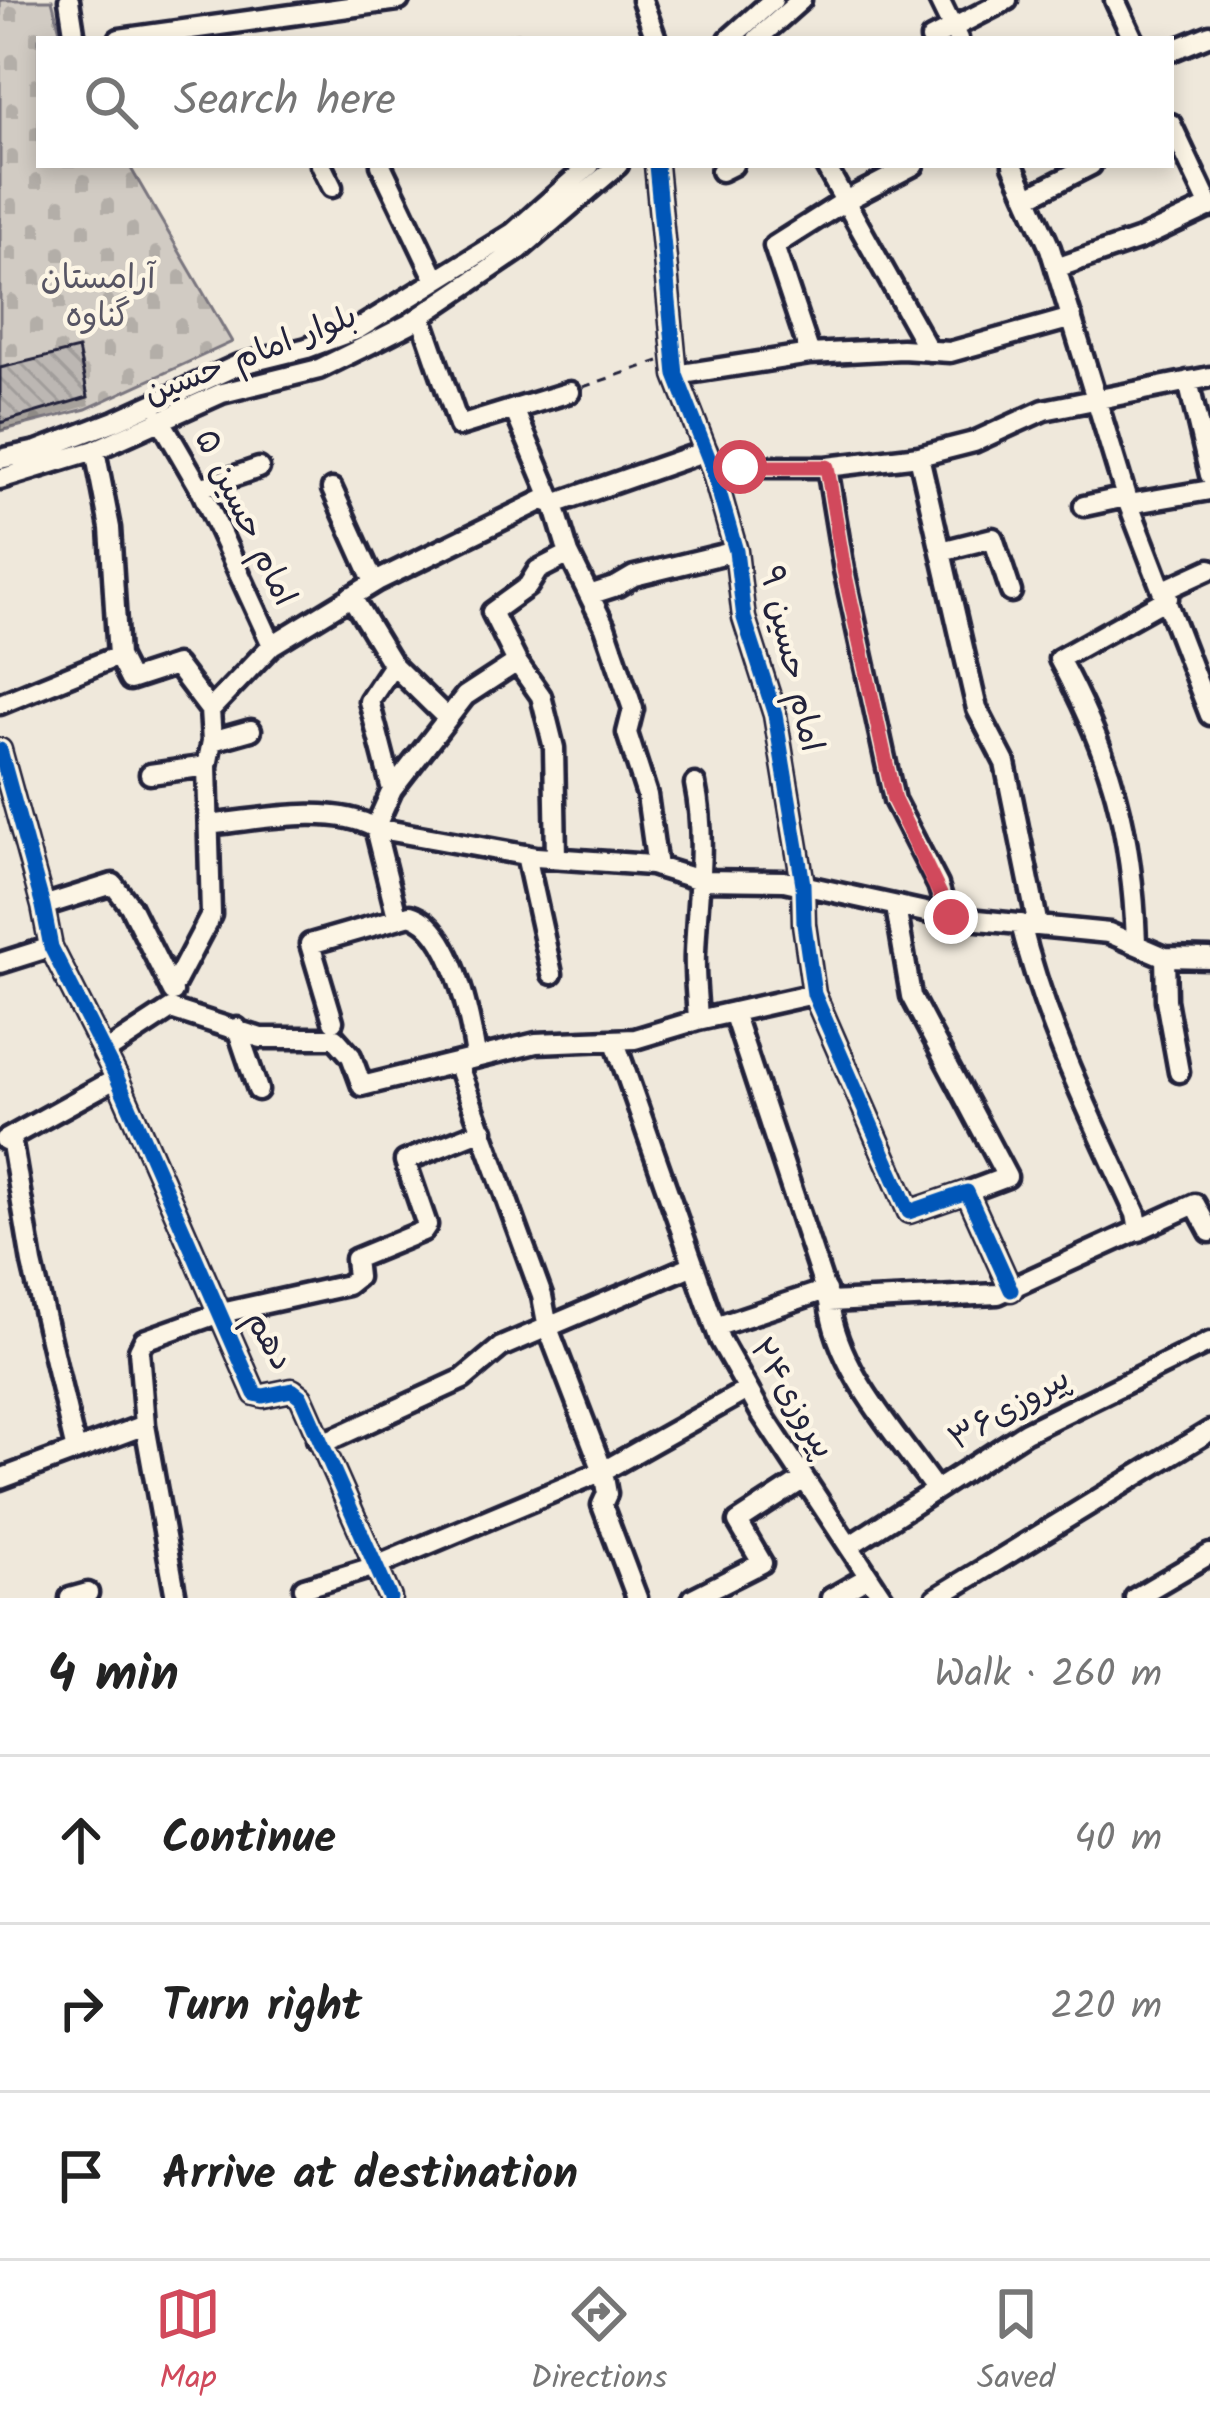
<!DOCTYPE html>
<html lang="en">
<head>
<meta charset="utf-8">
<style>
	body { margin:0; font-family:Kalam,"Playpen Sans Arabic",sans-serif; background:#f6f6f6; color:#222 }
	.stop { position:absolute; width:36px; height:36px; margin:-27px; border:9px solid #d1495b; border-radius:50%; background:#fff }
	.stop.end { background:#d1495b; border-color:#fff; box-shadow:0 3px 12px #0008 }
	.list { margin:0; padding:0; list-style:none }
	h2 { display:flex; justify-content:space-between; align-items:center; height:156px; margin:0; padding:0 48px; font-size:51px }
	h2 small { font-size:39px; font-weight:400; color:#767676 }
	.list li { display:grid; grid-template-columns:78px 1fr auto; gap:36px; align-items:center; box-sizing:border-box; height:168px; padding:0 48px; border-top:3px solid #e0e0e0 }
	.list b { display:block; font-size:45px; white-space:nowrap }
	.list em { font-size:39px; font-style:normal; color:#767676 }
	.icon { flex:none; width:66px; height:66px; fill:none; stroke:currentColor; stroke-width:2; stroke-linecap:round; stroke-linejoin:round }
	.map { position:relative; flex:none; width:1210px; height:1598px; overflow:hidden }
	.search { position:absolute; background:#fff; box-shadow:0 6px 18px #0003; left:36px; right:36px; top:36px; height:132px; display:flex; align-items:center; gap:30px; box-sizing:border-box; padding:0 42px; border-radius:0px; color:#767676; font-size:45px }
	.sheet { height:660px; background:#fff }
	nav { display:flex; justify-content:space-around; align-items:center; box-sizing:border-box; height:168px; border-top:3px solid #e0e0e0; background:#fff; font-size:33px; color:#767676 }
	nav a { display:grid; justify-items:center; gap:6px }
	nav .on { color:#d1495b }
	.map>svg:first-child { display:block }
</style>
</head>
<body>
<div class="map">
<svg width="1210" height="1598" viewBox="0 0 1210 1598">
	<defs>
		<pattern id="cemetery-stones" width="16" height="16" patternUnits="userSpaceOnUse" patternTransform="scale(3)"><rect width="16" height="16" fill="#d1cbc3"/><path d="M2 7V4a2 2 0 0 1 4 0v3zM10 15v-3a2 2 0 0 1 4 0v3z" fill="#b3aea8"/></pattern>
		<pattern id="building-back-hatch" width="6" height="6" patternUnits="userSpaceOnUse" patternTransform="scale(3)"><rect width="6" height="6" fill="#bcb7b3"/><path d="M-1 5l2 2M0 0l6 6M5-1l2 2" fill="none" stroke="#a19d9b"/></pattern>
	</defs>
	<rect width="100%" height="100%" fill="#efe8db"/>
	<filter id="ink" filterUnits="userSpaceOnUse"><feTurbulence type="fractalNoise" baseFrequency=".00833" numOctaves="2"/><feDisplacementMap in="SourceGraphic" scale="24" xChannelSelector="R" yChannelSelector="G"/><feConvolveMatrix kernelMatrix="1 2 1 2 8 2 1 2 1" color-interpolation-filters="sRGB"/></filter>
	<g filter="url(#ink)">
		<!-- cemetery -->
		<path fill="url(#cemetery-stones)" stroke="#7a767f" stroke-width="3" d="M0 0H52L62 39H39V165H129L232 342 86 409 0 431Z"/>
		<!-- shadow -->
		<path fill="#0003" d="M519 31 523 39H476Z
			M77 353 90 405 0 431V371Z"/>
		<!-- building -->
		<path fill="url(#building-back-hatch)" stroke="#22223b" stroke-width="3" d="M78 349 88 397 0 423V368Z"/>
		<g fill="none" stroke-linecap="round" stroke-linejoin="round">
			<defs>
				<path id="minor" d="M69 0 75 39
					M642 0 656 39
					M939 0 958 39
					M1115 0 1133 39
					M119 39 399 0
					M729 39 773 0
					M757 39 801 0
					M931 39 1007 0
					M1171 51 1210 35
					M1171 124 1210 207
					M321 165 332 187
					M381 165 436 280
					M656 165 676 375 712 467 736 551 744 618 775 715 803 884 804 924 814 994 909 1212 967 1192 1011 1290
					M825 165 929 351
					M1013 165 1050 248 1126 497 1210 715
					M721 171 733 165
					M1030 196 1091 165
					M1056 268 1140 239 1210 206
					M421 316 459 426 570 392
					M810 354 774 246 845 201 914 165
					M676 375 810 354 902 349 950 352 1072 318
					M1188 381 1210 475
					M514 409 554 504 569 554 605 627 633 709 627 733 647 795 657 867
					M160 419 200 488 272 645
					M95 450 110 528 118 656
					M919 456 977 709 1005 763 1038 926 1109 933 1165 957 1210 958
					M0 459 37 451 115 421 238 365 307 348 358 329 513 233 590 165
					M712 467H827L919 456 974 442 1044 410 1210 377
					M827 467 844 570 894 800 938 885 948 917
					M0 479 95 450 222 393 319 369 370 344 409 324 520 249 618 165
					M200 488 259 468
					M332 489 374 582
					M1129 504 1210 490
					M1084 506 1126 497
					M941 551 993 538 1011 592
					M1164 590 1210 569
					M589 595 617 586 634 576 736 551
					M351 596 393 665 447 718
					M0 704 118 656 130 680 176 665 210 710 272 645 377 581 543 500 554 504 706 451
					M212 741 251 730
					M0 750 43 906 51 947 117 1078 255 1394 263 1396 292 1390 301 1397 390 1598
					M150 774 207 766
					M695 784C707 842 697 895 695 953 694 975 697 998 698 1020
					M392 790 369 701 393 665
					M209 825C255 820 334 803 375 828L392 790 465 696 517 662
					M526 855 552 974
					M556 857 554 748 541 696 517 662 492 612 528 586 538 570 569 554
					M43 906 113 884 130 906 173 992
					M896 907 911 996 1007 1177 967 1192
					M397 916 375 828 536 857 651 865 700 880 784 881 948 917 1038 926
					M1021 924C1046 1026 1092 1119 1136 1214L1139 1231
					M1136 942C1132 830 1112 757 1059 659L1168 598
					M1165 957 1166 1000 1179 1072
					M0 963 51 947
					M173 987 211 915 207 766 212 741 210 710
					M171 1009 261 1038H335L351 1056 362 1086 536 1043 635 1039 698 1020 814 994
					M733 1012 829 1302 998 1294 1195 1204 1210 1232
					M333 1021 310 944 410 915C453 927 470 1018 476 1056
					M237 1028 258 1090
					M615 1042 720 1340 761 1413 883 1598
					M104 1053 171 1009
					M457 1063 542 1296 548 1328 603 1471 607 1494 602 1505 637 1598
					M11 1138 32 1263 76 1451
					M5 1140 117 1078
					M829 1302C837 1371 896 1433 935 1489
					M715 1327 826 1290
					M317 1439 326 1441 339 1436 463 1379 501 1347 691 1266
					M0 1479 145 1425
					M849 1546 1026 1432 1210 1342
					M304 1588 376 1566 603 1471 747 1390
					M70 1598 88 1593
					M176 1598 145 1425 139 1350 144 1340 217 1314 347 1285 357 1277 355 1259 423 1231 427 1225 405 1161 483 1130
					M693 1598 762 1563 738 1522 804 1479
					M831 1598 868 1577
					M936 1598 1210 1431
					M1135 1598 1210 1554"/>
			</defs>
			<!-- minor casing -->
			<use href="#minor" stroke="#22223b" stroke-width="27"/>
			<!-- path -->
			<path stroke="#22223b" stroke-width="3" stroke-dasharray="9 9" stroke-linecap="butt" d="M583 387 659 361"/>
			<!-- minor -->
			<use href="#minor" stroke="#fcf5e5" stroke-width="18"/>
			<defs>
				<path id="cycleway" d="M656 165 676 375 712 467 736 551 744 618 775 715 803 884 804 924 814 994 909 1212 967 1192 1011 1290
					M0 750 43 906 51 947 117 1078 255 1394 263 1396 292 1390 301 1397 390 1598"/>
			</defs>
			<!-- cycleway casing -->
			<use href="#cycleway" stroke="#fcf5e5" stroke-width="22"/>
			<!-- cycleway -->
			<use href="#cycleway" stroke="#0057b8" stroke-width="15"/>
		</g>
	</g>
	<g fill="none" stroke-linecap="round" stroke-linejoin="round" filter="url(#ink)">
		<!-- route -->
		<path stroke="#d1495b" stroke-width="15" d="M740 467H827L844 570 894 800 951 917"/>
	</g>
	<g text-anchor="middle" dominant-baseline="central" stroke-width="9" stroke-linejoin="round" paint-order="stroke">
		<!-- park labels -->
		<g font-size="33" fill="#575564" stroke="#fcf5e5">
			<text x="98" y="279">آرامستان<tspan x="98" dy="38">گناوه</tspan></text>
		</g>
		<!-- street labels -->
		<g font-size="33" fill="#22223b" stroke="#fcf5e5">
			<text transform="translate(251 356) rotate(-21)">بلوار امام حسین</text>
			<text transform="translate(244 518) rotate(64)">امام حسین ۵</text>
			<text transform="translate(790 659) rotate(77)">امام حسین ۹</text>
			<text transform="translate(268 1341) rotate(60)">دهم</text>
			<text transform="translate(791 1399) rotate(59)">پیروزی۲۴</text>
			<text transform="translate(1010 1410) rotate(-30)">پیروزی۳۶</text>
		</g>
	</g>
</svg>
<div class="stop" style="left:740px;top:467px"></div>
<div class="stop end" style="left:951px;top:917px"></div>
<div class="search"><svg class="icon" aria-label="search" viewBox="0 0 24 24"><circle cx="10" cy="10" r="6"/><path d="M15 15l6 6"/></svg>Search here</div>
</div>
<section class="sheet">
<h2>4 min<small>Walk · 260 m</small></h2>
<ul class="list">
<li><svg class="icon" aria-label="ahead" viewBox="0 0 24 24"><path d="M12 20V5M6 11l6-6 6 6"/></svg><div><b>Continue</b></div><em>40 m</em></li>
<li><svg class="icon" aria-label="right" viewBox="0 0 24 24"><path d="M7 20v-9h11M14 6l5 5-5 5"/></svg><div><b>Turn right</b></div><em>220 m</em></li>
<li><svg class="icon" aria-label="arrive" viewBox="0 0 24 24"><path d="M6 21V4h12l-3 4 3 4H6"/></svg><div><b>Arrive at destination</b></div></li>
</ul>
</section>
<nav>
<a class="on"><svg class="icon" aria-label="map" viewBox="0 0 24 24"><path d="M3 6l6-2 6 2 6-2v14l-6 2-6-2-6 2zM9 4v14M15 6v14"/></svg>Map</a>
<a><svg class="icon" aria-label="directions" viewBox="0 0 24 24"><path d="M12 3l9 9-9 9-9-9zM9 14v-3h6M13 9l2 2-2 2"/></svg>Directions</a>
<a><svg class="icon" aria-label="saved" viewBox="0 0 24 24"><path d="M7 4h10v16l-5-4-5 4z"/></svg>Saved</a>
</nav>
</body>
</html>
